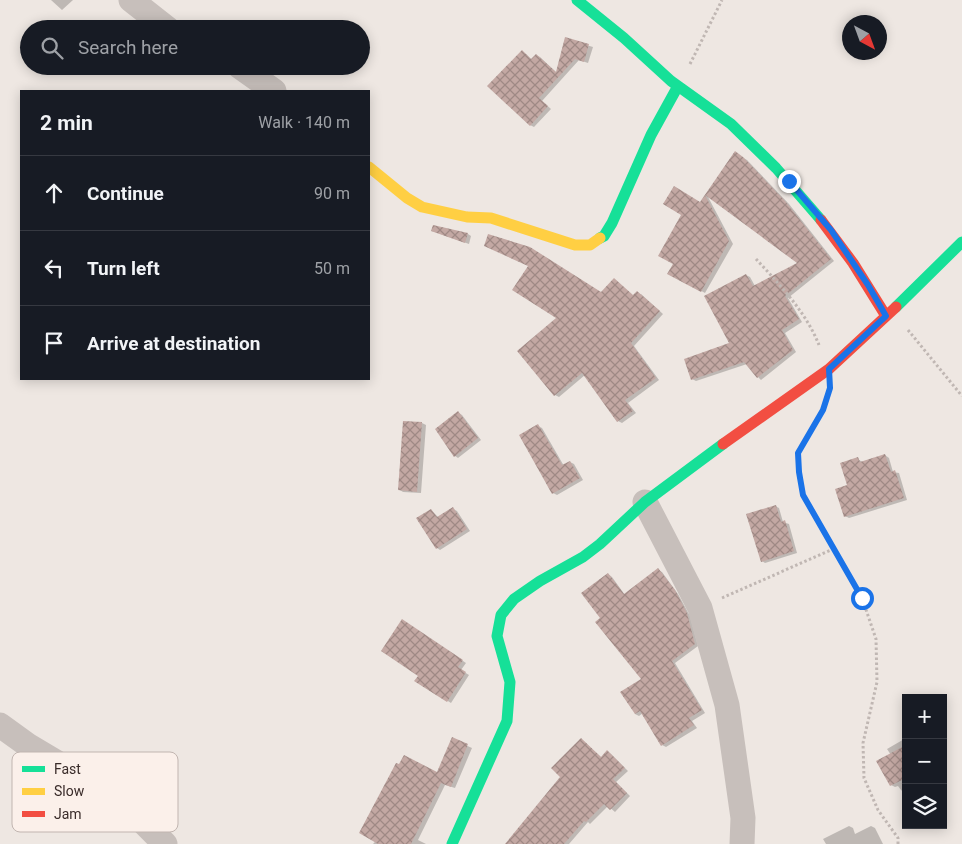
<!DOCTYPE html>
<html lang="en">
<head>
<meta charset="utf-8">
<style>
	body { margin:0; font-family:Roboto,sans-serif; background:#20242c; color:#f1f3f6 }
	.controls { position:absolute; right:15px; bottom:15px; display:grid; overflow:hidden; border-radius:0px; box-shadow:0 2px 12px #0003 }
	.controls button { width:45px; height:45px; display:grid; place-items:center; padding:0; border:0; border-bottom:1px solid #363941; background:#171b24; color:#f1f3f6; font:25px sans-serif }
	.compass { position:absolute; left:842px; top:15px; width:45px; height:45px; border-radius:50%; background:#171b24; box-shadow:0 2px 12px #0003; rotate:139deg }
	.stop { position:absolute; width:15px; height:15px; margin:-11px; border:4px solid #1a73e8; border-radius:50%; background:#fff }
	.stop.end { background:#1a73e8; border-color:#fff; box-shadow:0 1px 5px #0008 }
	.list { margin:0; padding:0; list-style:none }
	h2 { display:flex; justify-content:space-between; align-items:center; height:65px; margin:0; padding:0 20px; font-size:21px }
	h2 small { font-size:16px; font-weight:400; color:#9ea1a6 }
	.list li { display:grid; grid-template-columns:32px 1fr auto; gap:15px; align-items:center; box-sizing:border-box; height:75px; padding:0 20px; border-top:1px solid #363941 }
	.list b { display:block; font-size:19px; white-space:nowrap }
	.list em { font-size:16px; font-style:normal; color:#9ea1a6 }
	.icon { flex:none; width:28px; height:28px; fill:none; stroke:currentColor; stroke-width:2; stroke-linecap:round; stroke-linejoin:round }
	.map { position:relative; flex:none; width:962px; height:844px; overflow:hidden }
	.search { position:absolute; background:#171b24; box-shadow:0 2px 12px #0003; left:20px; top:20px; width:350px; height:55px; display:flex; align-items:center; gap:12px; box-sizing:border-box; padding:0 18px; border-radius:28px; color:#9ea1a6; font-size:19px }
	.panel { position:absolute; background:#171b24; box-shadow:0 2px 12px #0003; left:20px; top:90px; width:350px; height:290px; border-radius:0px }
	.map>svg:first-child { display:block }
</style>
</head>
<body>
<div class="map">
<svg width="962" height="844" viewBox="0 0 962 844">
	<defs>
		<pattern id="building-cross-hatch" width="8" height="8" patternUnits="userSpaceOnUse" patternTransform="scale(1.25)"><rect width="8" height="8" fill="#c3a8a3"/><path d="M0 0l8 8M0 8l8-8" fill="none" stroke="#9f8985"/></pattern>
	</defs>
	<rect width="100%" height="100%" fill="#eee7e2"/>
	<!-- shadow -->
	<path fill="#0003" d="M51 0H73L62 10Z
		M566 39 593 47 588 63 579 60 542 101 551 109 534 127 530 125 526 54 532 60 536 55 540 57 557 73Z
		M735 153 747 160 789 204 834 261 788 298 802 322 785 333 796 352 761 380 758 377 747 364 696 381 692 379 731 344 746 275 750 277 755 286 799 263 707 195 733 244 705 293 669 273 700 203Z
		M432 231 468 234 471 236 469 244Z
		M601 294 634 296 641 294 663 314 634 346 659 380 628 403 636 413 622 423 618 421 585 375 559 397 555 395Z
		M459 413 462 415 481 440 458 458 455 456Z
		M405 422 422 423 426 425 421 493 403 492 400 490Z
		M538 426 542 428 564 466 570 462 574 464 583 480 557 495 553 493Z
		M885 455 889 458 893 472 899 473 907 500 849 518 845 516 848 486 858 459 862 462Z
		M775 506 779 508 783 522 789 524 797 553 765 563 762 561Z
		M453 509 457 511 470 531 440 550 437 548 431 510 439 518Z
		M658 570 662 572 678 594 690 616 698 646 675 663 705 713 692 721 697 728 666 747 662 745 643 713 639 716 635 714 643 680 602 619 608 574 612 577 625 595Z
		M406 623 466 663 461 670 469 675 451 703 416 681 420 675Z
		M906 738V792L905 793 901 790 898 786 895 787 891 785V755L887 749Z
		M452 739 472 748 455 788 445 785 418 840 426 844H373L438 773Z
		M581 739 602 758 608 752 611 754 628 771 616 782 630 796 615 812 608 806 590 824 588 822 569 844H562V777Z
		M849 826 853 828 855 834 871 826 875 828 883 844H826L823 839Z"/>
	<!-- building -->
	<path fill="url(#building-cross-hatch)" d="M565 37 589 44 584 62 575 59 539 98 548 106 530 126 487 86 522 50 531 59 536 54 556 72Z
		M735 151 743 157 785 201 831 259 785 296 799 319 782 330 793 350 757 378 744 362 691 380 684 359 729 343 704 296 746 274 753 286 797 263 705 195 729 241 701 292 667 274 673 264 658 256 681 215 663 204 674 186 700 202Z
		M433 225 468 233 465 243 431 231Z
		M488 234 530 247 601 292 614 278 633 295 637 291 660 311 631 343 656 378 625 400 633 411 617 422 582 373 554 396 517 351 556 318 512 290 528 266 484 246Z
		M458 411 478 438 454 457 435 429Z
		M403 421 422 422 417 492 398 490Z
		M538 424 562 465 570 461 580 478 552 494 519 435Z
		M885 454 891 472 895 470 904 498 844 517 835 489 847 485 840 463 858 457 860 462Z
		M776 505 781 522 785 520 794 551 761 562 746 514Z
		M453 507 467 529 436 549 416 518 431 509 437 517Z
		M658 568 675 590 687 613 695 644 672 661 702 710 689 718 694 725 661 746 640 711 635 714 620 692 641 679 595 622 600 618 581 593 608 573 624 594Z
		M402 619 463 660 458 667 466 672 447 702 414 681 418 676 381 651Z
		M452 737 468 744 451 787 441 783 411 844H378L359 833 396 763 399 764 404 755 437 772Z
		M581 738 601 757 607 750 625 768 613 779 627 793 610 810 604 804 586 822 584 821 564 844H505L560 777 551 768Z
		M906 745V778L890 786 876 761Z"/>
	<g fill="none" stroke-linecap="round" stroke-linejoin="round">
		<!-- path -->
		<path stroke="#c0b7b3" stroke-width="3" stroke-dasharray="2.5 2.5" stroke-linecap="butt" d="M690 64 722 0
			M756 259C780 285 806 312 819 345
			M908 330 962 396
			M825 403 823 410 798 453 799 473 803 495 862 598 876 639 877 682 863 743 864 778 878 810 898 838V844
			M722 598 833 549"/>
		<!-- street -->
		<path stroke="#c7bfbb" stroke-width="25" d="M131 0 168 29
			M239 66 274 91
			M645 502 700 608 727 705 743 818 742 844
			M0 725 29 746 66 768 143 822 165 844"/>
		<!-- fast -->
		<path stroke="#16e098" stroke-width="11" d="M577 0 624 38 671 81 731 124 776 168 821 220
			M600 238 604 236 612 223 651 135 678 86
			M896 307 962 242
			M452 844 507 721 510 682 497 636 501 615 514 599 540 581 583 557 600 544 645 502 723 444"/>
		<!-- slow -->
		<path stroke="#ffcf43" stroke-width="11" d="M369 167 407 198 422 207 467 217 491 218 575 245H590L600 238"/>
		<!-- jam -->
		<path stroke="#f24e42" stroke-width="11" d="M821 220 853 263 886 316
			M723 444 829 369 896 307"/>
	</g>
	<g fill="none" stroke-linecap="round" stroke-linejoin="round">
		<!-- route -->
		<path stroke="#1a73e8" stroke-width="6" d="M789 181 831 230 868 285 886 316 829 369 830 388 823 410 798 453 799 472 803 495 862 598"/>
	</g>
	<!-- legend -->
	<rect x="12" y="752" width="166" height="80" rx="8" fill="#fbf0ea" stroke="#c1b5b0" stroke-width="1"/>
	<rect x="22" y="766" width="23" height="6" fill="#16e098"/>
	<rect x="22" y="788" width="23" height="7" fill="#ffcf43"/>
	<rect x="22" y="811" width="23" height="6" fill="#f24e42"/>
	<g font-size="14" fill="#392b29">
		<text x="54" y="774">Fast</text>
		<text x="54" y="796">Slow</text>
		<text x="54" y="819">Jam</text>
	</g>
</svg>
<div class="controls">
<button>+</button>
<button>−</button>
<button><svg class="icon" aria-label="layers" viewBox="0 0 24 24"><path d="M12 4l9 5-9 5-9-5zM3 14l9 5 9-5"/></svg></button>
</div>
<svg class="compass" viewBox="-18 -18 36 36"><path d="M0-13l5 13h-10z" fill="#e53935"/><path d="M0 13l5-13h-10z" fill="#9ea1a6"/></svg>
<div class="stop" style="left:862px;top:598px"></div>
<div class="stop end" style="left:789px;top:181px"></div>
<div class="search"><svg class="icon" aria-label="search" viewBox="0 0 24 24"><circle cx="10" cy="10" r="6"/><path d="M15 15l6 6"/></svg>Search here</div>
<section class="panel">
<h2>2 min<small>Walk · 140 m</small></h2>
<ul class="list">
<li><svg class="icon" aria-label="ahead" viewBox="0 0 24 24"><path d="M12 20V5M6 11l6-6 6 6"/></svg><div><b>Continue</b></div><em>90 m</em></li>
<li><svg class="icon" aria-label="left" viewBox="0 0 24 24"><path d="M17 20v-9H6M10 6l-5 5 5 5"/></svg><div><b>Turn left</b></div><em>50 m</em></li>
<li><svg class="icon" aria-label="arrive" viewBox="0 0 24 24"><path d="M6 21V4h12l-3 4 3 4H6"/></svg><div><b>Arrive at destination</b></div></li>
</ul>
</section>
</div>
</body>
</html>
